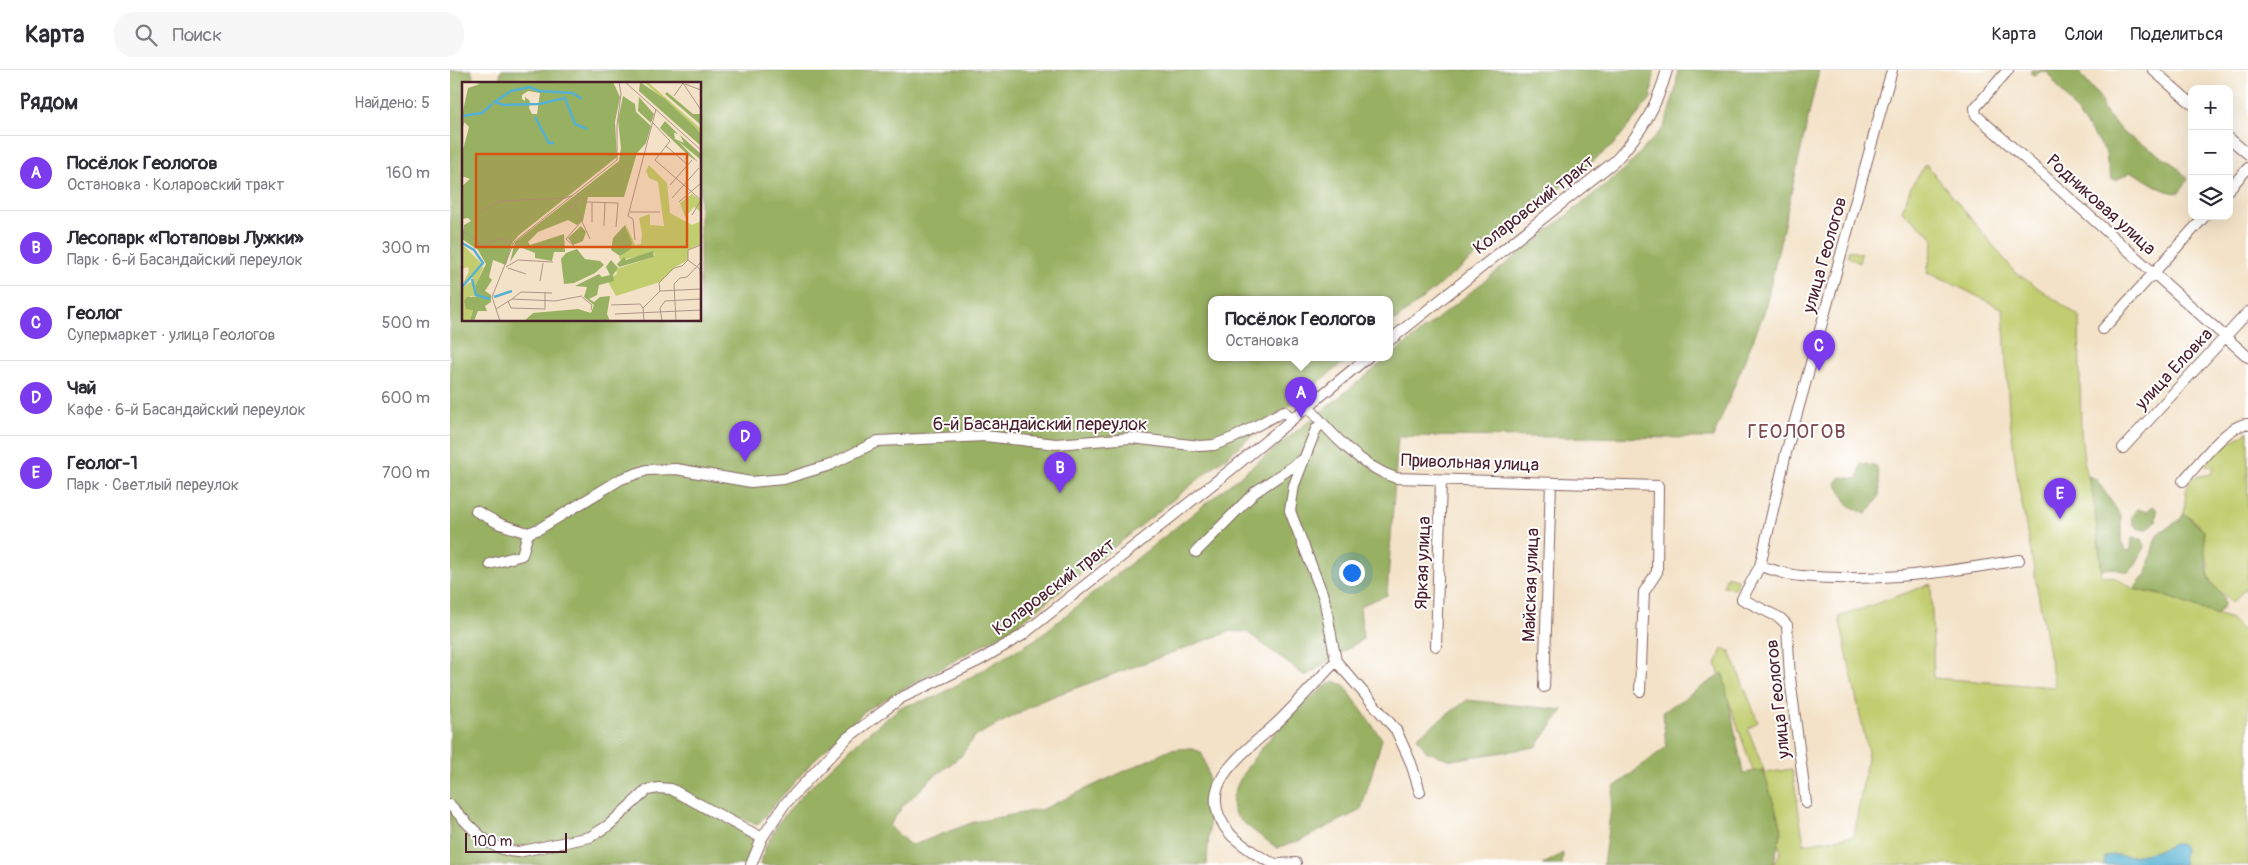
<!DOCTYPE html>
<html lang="ru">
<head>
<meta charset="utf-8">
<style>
	body { margin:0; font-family:Pangolin,sans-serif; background:#f7f7f7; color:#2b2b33 }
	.controls { position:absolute; right:15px; top:15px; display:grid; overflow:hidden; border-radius:10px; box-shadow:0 5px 20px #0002 }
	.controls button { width:45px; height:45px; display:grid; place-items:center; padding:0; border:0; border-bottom:1px solid #e1e1e2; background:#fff; color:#2b2b33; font:25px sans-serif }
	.scale { position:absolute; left:15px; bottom:12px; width:102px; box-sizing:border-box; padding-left:5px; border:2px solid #4a1f2b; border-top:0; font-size:14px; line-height:18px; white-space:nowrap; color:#4a1f2b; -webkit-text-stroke:4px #fff; paint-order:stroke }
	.you { position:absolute; left:901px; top:502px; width:18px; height:18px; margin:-12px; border:4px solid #fff; border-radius:50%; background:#1a73e8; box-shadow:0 0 0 8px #1a73e833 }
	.badge { display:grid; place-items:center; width:32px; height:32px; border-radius:50%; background:#7c3aed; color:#fff; font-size:16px; font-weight:700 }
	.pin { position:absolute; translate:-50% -41px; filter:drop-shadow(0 1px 2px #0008) }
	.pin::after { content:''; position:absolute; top:26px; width:18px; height:15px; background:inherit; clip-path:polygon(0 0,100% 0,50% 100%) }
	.popup { position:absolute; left:758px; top:226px; width:185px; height:65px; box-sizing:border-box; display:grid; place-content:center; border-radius:10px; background:#fff; filter:drop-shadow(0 1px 4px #0005); font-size:16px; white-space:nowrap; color:#7c7c81 }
	.popup b { font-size:19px; color:#2b2b33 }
	.popup::after { content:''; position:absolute; left:50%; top:100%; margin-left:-10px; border:10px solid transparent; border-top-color:#fff }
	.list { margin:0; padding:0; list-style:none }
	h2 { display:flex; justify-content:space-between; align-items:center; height:65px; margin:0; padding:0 20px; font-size:21px }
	h2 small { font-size:16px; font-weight:400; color:#7c7c81 }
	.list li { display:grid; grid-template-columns:32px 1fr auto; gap:15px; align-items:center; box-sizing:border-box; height:75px; padding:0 20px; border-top:1px solid #e1e1e2 }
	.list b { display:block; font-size:19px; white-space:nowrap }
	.list p { margin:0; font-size:16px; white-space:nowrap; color:#7c7c81 }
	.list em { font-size:16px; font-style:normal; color:#7c7c81 }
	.icon { flex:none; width:28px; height:28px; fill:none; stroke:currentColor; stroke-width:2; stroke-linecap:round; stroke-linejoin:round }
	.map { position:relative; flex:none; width:1798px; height:795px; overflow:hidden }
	header { display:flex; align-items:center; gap:30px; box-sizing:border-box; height:70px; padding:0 25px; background:#fff; border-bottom:1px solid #e1e1e2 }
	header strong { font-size:24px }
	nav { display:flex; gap:28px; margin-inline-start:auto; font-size:18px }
	.search { width:350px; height:45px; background:#f7f7f7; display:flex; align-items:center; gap:12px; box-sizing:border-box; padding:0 18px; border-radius:20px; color:#7c7c81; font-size:19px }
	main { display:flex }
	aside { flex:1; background:#fff }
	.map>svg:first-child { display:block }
</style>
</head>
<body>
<header>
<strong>Карта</strong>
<div class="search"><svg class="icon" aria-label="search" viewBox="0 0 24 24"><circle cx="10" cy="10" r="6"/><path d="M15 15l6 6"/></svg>Поиск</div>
<nav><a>Карта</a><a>Слои</a><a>Поделиться</a></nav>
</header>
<main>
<aside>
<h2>Рядом<small>Найдено: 5</small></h2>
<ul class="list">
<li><span class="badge">A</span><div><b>Посёлок Геологов</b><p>Остановка · Коларовский тракт</p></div><em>160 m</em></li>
<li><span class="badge">B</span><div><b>Лесопарк «Потаповы Лужки»</b><p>Парк · 6-й Басандайский переулок</p></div><em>300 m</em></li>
<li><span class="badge">C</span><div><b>Геолог</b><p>Супермаркет · улица Геологов</p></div><em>500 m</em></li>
<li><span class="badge">D</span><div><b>Чай</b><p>Кафе · 6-й Басандайский переулок</p></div><em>600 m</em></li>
<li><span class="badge">E</span><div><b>Геолог-1</b><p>Парк · Светлый переулок</p></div><em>700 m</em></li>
</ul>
</aside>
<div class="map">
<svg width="1798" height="795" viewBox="0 0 1798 795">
	<rect width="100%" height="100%" fill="#fff"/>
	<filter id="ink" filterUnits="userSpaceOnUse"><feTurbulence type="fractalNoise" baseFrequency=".02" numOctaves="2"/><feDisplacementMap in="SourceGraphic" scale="10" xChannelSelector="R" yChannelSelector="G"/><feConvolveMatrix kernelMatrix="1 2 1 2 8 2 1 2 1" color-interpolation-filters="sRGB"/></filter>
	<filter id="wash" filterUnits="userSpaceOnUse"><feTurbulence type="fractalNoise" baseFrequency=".0096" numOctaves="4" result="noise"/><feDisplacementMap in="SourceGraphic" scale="20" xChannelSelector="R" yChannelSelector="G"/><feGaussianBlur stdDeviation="1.12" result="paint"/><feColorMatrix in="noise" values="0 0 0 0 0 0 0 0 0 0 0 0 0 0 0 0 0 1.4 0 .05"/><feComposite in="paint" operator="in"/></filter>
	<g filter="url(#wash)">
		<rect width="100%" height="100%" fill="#f3e2c7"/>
		<!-- green -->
		<path fill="#c1cd6f" stroke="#86764d" d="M1476 94 1565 202 1629 246 1631 362 1634 391 1643 425 1652 505 1665 508 1684 519 1715 526 1781 549 1798 566V795H1323L1331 782 1266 594 1272 579 1280 581 1308 652 1298 659 1315 703 1342 699 1354 774 1404 766 1418 682 1389 547 1481 514 1484 608 1605 617 1568 412 1559 343 1553 239 1501 213 1477 203 1484 168 1452 141 1461 117Z
			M1399 180 1411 184 1409 193 1397 186Z
			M1798 361V516L1782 533 1762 514 1758 506V492L1753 479 1755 469 1748 454 1734 443 1736 421 1741 408 1761 404 1764 396H1756C1760 378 1772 377 1784 370 1789 368 1793 364 1798 361Z
			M1277 506 1289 510 1285 519 1273 516Z"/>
		<!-- forest -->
		<path fill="#98b062" stroke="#716846" d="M0 0H21L25 14H14V250H250V14H49L51 0H1204L1201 28 1163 75 940 255V229H762V287H900L565 557 416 640 362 692 307 755 287 746 277 753 305 769 297 795H0Z
			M1228 0H1369L1314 243 1263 368 948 366 937 525 910 536 913 569 855 606 797 562 781 561 593 630 524 667 511 686 482 708 453 736 439 756 459 774 463 775 524 752 593 739 720 680 740 678 751 682C766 712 758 761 757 795H384L371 790 368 795H310L316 776 329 752 354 723 413 667 451 637 486 627 586 569 1175 99 1214 57 1226 18Z
			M1581 0H1627L1650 28 1653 39 1673 63 1723 93 1738 109 1729 123C1710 123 1697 108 1681 102L1666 110 1662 109 1657 94 1656 82 1597 2 1592 1 1585 5 1581 4Z
			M1411 393 1427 397C1431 422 1433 425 1416 444L1398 435 1386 413 1391 407 1408 409Z
			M1638 406 1646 409 1671 446V473L1677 481 1681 480 1682 468 1692 469 1695 477 1684 497 1678 502 1660 498 1652 500 1643 425Z
			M1702 436 1707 440 1706 451 1698 459H1689L1683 454 1681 447 1687 439 1697 442Z
			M1734 443 1754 461C1755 476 1755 490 1758 505 1760 518 1774 519 1774 535L1767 545 1715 526 1684 519 1696 504 1705 470 1710 462 1730 450Z
			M1273 603 1293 703 1313 700 1332 759 1323 795H1153L1164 717 1216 677 1213 642Z
			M884 611 894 615 932 669 911 740 851 770 827 778C818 771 790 752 785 744 766 713 858 625 884 611Z
			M1017 630 1113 640 1086 677 1002 690 977 682 967 667Z
			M1113 783 1112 795H1092Z"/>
		<!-- water -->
		<path fill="#55b1d3" stroke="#50687f" d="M1723 774H1731L1735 779 1733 795H1654L1655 787C1665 783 1669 786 1678 786 1693 785 1710 781 1723 774Z"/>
	</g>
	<g filter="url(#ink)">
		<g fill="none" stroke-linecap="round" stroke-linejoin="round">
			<defs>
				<path id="minor" d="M1558 0 1525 38 1526 45 1798 287
					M1703 0 1742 34
					M1779 68 1798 84
					M1779 119 1798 98
					M1653 259 1755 146
					M940 270 1165 91C1192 62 1206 38 1217 0
					M857 335C881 364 910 396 946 408L1208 416 1207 502 1194 522 1190 621
					M872 353 866 359 844 415 840 441 874 528 886 591 946 660 961 693 970 722
					M1673 378 1798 242
					M1733 411C1746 397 1778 353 1798 354
					M26 441 50 454 78 463
					M746 482 805 422 854 389
					M40 494 72 485 78 463 89 459 171 409 197 400 226 399 301 412 334 409 380 395 428 371 535 366 606 374 681 368 750 376 764 375 785 367 834 341 841 348
					M1310 496C1323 500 1337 505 1351 506 1423 513 1498 502 1569 490
					M986 576 991 410
					M1094 617 1101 413
					M1356 733 1340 608 1337 555 1330 548 1292 529 1310 496 1336 383 1442 0
					M0 735C20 755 37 781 68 782L140 767 159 755 197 720 209 718 221 719 312 768
					M846 793C840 793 833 794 827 794 815 792 791 774 782 766 736 715 798 682 831 649 850 630 868 610 886 591
					M301 795 312 768 334 735 397 668 451 628 530 590 571 566 783 398 918 287"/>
			</defs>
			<!-- minor casing -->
			<use href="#minor" stroke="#856362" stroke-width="12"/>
			<!-- minor -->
			<use href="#minor" stroke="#fff" stroke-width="10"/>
		</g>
	</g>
	<g text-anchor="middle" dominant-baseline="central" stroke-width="4" stroke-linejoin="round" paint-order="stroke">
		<!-- street labels -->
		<g font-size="18" fill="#4a1f2b" stroke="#fff">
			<text transform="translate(1084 135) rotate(-38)">Коларовский тракт</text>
			<text transform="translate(1651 135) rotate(42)">Родниковая улица</text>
			<text transform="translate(1375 185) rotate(-74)">улица Геологов</text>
			<text transform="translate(1724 299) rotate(-47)">улица Еловка</text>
			<text x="590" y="354">6-й Басандайский переулок</text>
			<text transform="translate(1020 393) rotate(2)">Привольная улица</text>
			<text transform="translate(973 493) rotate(-88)">Яркая улица</text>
			<text transform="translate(1081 515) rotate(-88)">Майская улица</text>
			<text transform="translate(604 517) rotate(-37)">Коларовский тракт</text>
			<text transform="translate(1328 629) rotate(-96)">улица Геологов</text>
		</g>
		<!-- quarter labels -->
		<g font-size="20" letter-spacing="1" fill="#7b4950" stroke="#fff">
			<text x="1347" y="361">ГЕОЛОГОВ</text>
		</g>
	</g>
	<!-- overview -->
	<g transform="translate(12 12)">
		<rect width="239" height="239" fill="#f3e2c7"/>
		<path d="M182 0H186L239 47V55L233 45ZM187 83 205 101 208 131 230 143 239 139V162L226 168V178L213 185 198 200 154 214 145 198 155 192 154 187 192 175 193 171 158 178 157 174 170 164 163 140 173 163 179 162 180 152 177 136 188 132V143L202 144 196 100 187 96 184 89ZM230 112 238 118 239 130 232 125 223 135 218 121ZM0 162 20 182 11 191 22 184 13 204 15 215 8 214 11 228 8 239H0V206L10 199 11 191 0 203 7 189 6 185 0 187Z" fill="#c1cd6f"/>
		<path d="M8 0H151L158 15 153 40 155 75 57 153 50 161 44 183 31 178 27 195 30 198 23 209 29 213V220L23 224 25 229H16L12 239H8L11 228 4 227 2 219 5 215H15L13 204 24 182 16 168 0 157 2 143 9 139 6 136 0 137V104L8 97 0 94V71L7 45 2 40 0 51V33L6 6 18 2ZM66 9 78 11 75 32H70L67 26 68 19 63 15V19L60 17V13ZM178 0 203 17 233 45 239 53V64L177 9ZM205 10 231 32H239V43L203 12ZM161 14 173 22 174 30 189 44 184 61 175 71 162 115H126L121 139 115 143 106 138 76 150 66 160 68 163 102 152 103 170H92L90 179 73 176V171L58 165 48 180 53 160 157 79 159 66 156 38ZM177 15 192 32 189 41 176 29ZM203 39 216 52 212 51 213 57 222 61 218 53 239 72V78L216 59 236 80 227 74 198 46ZM163 143 170 161 169 167 158 174 149 168 151 156ZM119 144 124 150 121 159 111 163 106 156ZM115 167 123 177 138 179 142 183 133 191 112 201 102 202 99 177 104 171ZM191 169 192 175 157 185 155 182 162 175 164 178ZM149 178 156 186 151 193 152 199 137 203 135 213 127 217 132 220 138 215 148 214 145 232 148 239H62L71 231 116 227 129 231 132 223 122 215 125 205 113 204 137 192 140 195 148 193 144 185Z" fill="#98b062" fill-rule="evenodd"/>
		<path fill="none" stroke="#55b1d3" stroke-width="2.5" d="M34 20 41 23 77 22 103 16 113 42 125 47M31 21 49 9 68 5 77 9 110 11 120 17M0 34 20 31 30 22M73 35 87 61H92M0 161 12 168 21 181 0 205M10 197 14 213 28 217M32 215 50 209"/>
		<path fill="none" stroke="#af9489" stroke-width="1" d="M163 0 239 68M221 1 239 28M223 2 239 8M212 14 221 1M191 41 208 59 193 78 239 118M204 64 226 83M208 103 230 78M115 111 125 120 156 121 154 145M117 114 113 124 128 157M210 116 237 86M217 120 239 101M102 129 114 118M19 130 38 119 104 116 111 113M168 130H198M230 133 239 118M130 140V120M142 144 143 121M0 148 21 164 39 156 51 162M173 158 171 137 166 134 194 27M113 165 104 157 118 141M226 178 238 187 239 219M226 178V168L239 163M44 185 56 178 91 180M46 186 64 192M78 199 81 181M198 209 197 201 212 186 220 184 226 178M120 215 130 223 129 228M50 217 59 210 90 211M46 219 49 226 83 227V210M149 223 178 222 181 226M34 227 50 217 93 219 120 214M153 232 239 228M38 239 30 215 52 160 155 78V43L159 12 157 0M182 239 181 226 198 209 239 207M200 239 198 226 203 219 239 217M214 239 212 202 218 196 225 195 239 180M221 239 239 238"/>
		<path fill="#d8530f" fill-opacity="0.15" stroke="#d8530f" stroke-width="2.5" d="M14 72H225V165H14Z"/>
		<rect width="239" height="239" fill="none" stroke="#4a1f2b" stroke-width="2.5"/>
	</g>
</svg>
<div class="controls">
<button>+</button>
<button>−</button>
<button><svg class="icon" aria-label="layers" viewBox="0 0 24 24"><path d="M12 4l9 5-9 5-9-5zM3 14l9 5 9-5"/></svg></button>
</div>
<div class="scale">100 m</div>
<div class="you"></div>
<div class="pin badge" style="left:851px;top:348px">A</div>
<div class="popup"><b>Посёлок Геологов</b>Остановка</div>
<div class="pin badge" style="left:610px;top:423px">B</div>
<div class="pin badge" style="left:1369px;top:301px">C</div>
<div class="pin badge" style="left:295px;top:392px">D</div>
<div class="pin badge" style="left:1610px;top:449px">E</div>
</div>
</main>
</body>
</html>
